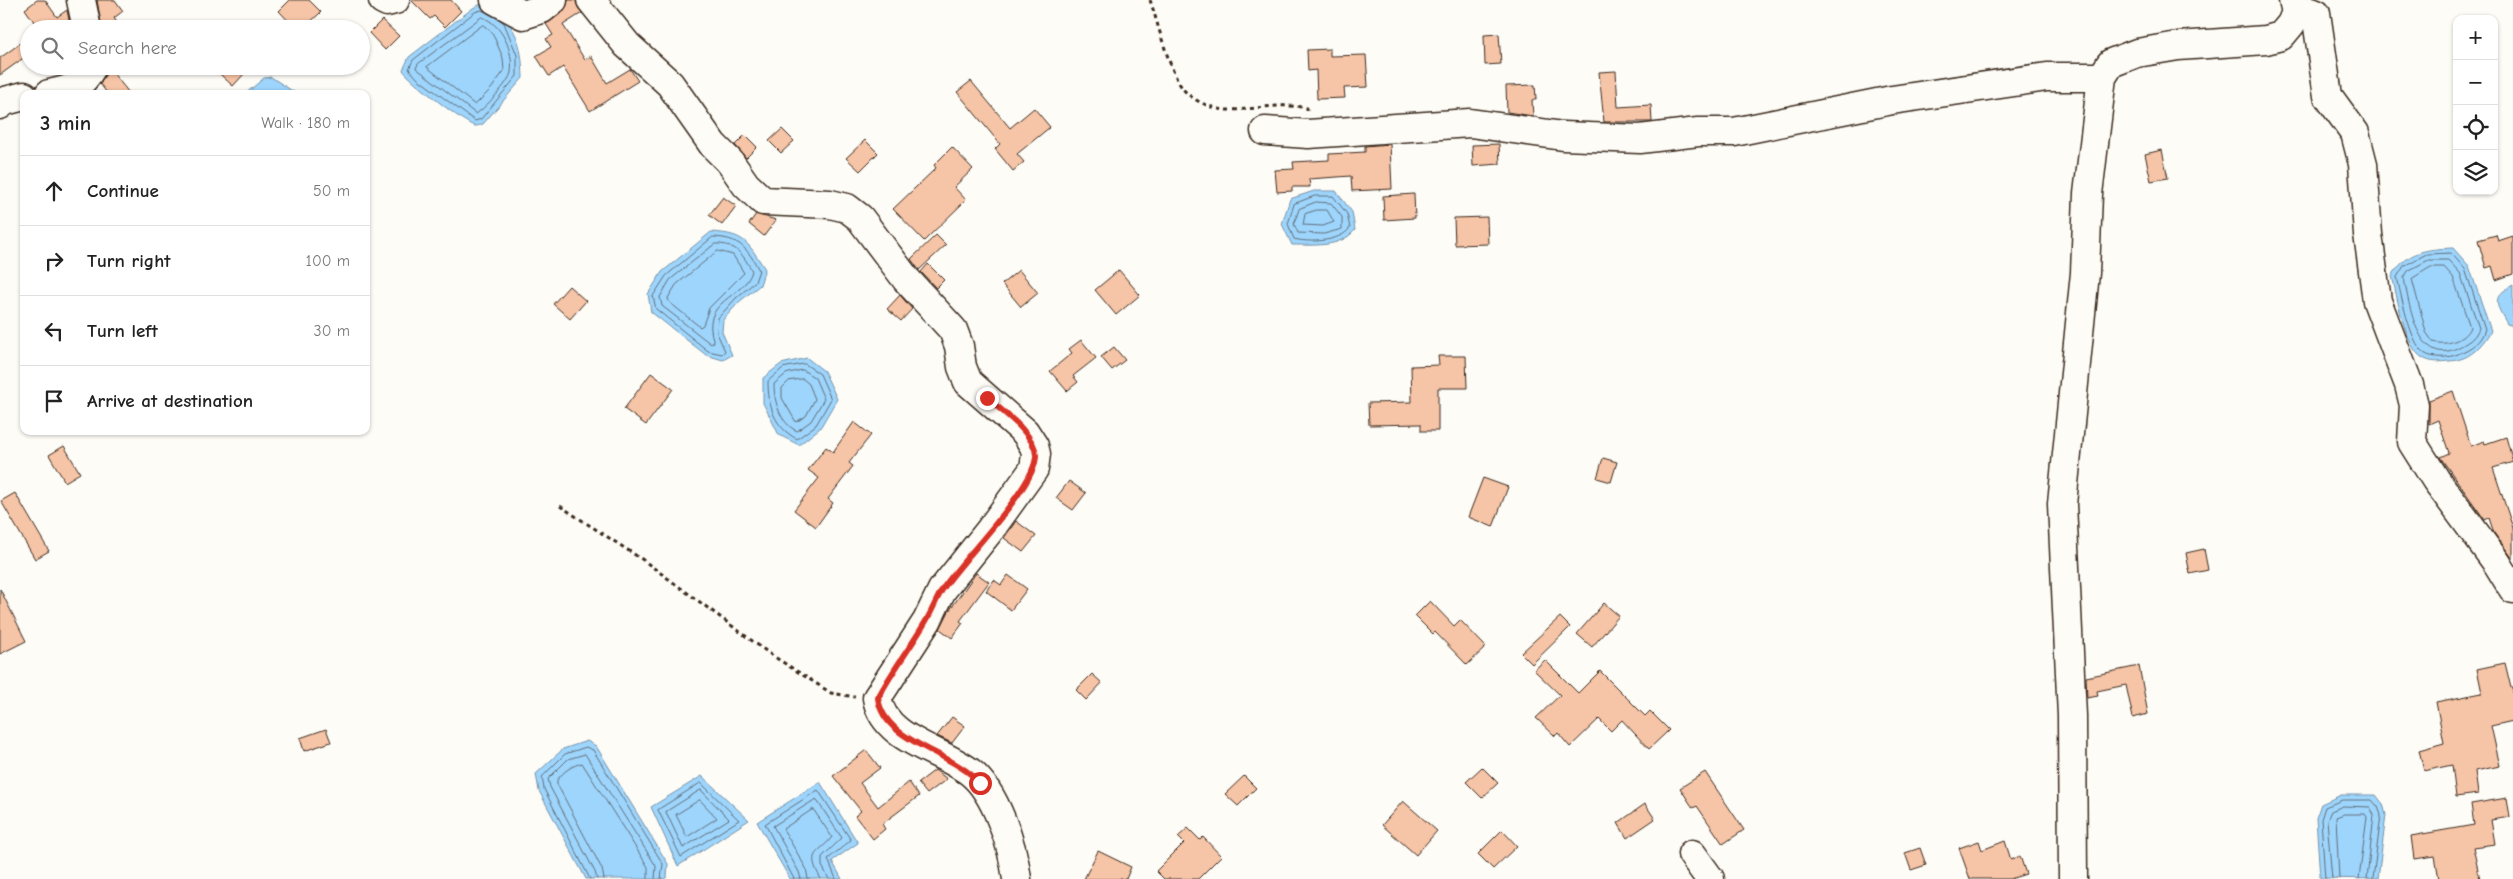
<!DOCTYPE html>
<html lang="en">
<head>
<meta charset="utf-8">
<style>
	body { margin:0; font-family:"Comic Neue",sans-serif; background:#f2f2f2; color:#222 }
	.controls { position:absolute; right:15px; top:15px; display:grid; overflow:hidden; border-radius:10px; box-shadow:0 1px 4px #0004 }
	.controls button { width:45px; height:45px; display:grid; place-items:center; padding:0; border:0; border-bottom:1px solid #e0e0e0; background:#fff; color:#222; font:25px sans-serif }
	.stop { position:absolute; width:15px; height:15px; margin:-11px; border:4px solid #d93025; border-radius:50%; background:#fff }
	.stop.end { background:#d93025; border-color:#fff; box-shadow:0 1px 5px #0008 }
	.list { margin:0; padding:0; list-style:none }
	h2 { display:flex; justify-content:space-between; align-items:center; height:65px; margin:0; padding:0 20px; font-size:21px }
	h2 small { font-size:16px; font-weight:400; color:#767676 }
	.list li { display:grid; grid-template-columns:32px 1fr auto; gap:15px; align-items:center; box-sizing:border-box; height:70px; padding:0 20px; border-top:1px solid #e0e0e0 }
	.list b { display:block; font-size:19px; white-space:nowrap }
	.list em { font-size:16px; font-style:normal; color:#767676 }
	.icon { flex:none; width:28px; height:28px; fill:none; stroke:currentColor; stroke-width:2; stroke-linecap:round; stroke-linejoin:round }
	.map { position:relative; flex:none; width:2513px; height:879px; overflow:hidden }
	.search { position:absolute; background:#fff; box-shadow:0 1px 4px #0004; left:20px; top:20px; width:350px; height:55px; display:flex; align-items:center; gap:12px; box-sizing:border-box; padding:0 18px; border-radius:28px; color:#767676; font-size:19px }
	.panel { position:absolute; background:#fff; box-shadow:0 1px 4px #0004; left:20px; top:90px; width:350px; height:345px; border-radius:10px }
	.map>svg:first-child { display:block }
</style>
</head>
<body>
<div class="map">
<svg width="2513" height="879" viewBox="0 0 2513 879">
	<rect width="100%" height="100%" fill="#fdfcf7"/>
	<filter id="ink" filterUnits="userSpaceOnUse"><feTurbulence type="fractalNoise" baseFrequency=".02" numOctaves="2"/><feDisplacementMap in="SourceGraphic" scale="10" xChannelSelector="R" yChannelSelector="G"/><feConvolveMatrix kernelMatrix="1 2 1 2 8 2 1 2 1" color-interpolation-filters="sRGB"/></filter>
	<g filter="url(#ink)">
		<!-- water -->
		<path fill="#9dd5fd" stroke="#7691a4" d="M481 4C516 18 522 43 523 78L483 124C481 125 478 126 475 126 466 125 408 79 403 70L409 57 473 8Z
			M271 77 297 94H245L264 78Z
			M1314 191H1336L1352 212 1355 230C1340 248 1314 245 1292 245L1282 224 1290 199Z
			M711 232C746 234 747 242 765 269L760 285 739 302 723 320 722 332 732 355 723 360 706 355 651 312 648 294 662 272Z
			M2453 248 2469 266 2491 331C2481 347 2470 360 2449 361 2440 362 2431 363 2423 358 2405 349 2397 295 2392 276 2407 251 2426 249 2453 248Z
			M2513 285V326L2507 324C2496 304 2490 298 2513 285Z
			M807 358 824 371 837 399 820 428 799 445 779 435 763 403V378L781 364Z
			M587 741 596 746 668 864 667 877 664 879H586L539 791 536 774 563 749Z
			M702 776 749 820 678 866 651 807Z
			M820 782 858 843 832 861 842 879H790L757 822Z
			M2341 795H2376L2383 804 2386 815 2378 879 2320 878 2316 818 2321 804Z"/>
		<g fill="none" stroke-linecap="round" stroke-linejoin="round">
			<!-- shore -->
			<path stroke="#626e77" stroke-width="1" d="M486 12 481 10 475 12 413 60 409 69 418 79 475 121 481 119 517 76V55L504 23 500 20
				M482 17C502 24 514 51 511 72 510 82 484 109 476 114L416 68 418 64Z
				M483 25 492 32 503 58 504 71 491 89 475 105 427 67Z
				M1315 196H1333L1347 214 1350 228C1340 242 1309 243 1294 239L1288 224 1294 204Z
				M1316 202 1331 203 1342 217V229L1324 234 1298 233 1294 224 1299 209Z
				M1317 210H1327L1334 222 1323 226 1303 225 1305 214Z
				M713 237C740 238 747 248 759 270L755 282 736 298 718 318 717 333 725 351 722 354 708 351 656 309 653 296 666 276Z
				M715 244C735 243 743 254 752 271 745 298 698 300 714 342L711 344 662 306 660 297 670 280Z
				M718 251 733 255 744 273 709 308 703 325 700 327 669 302 668 298 676 285Z
				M2427 254 2451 253 2465 269 2485 329C2481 343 2471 348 2458 354 2450 358 2432 359 2424 353 2410 342 2401 295 2397 277L2404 266Z
				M2429 260H2448L2460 273 2479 328C2475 339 2467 343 2457 348 2417 367 2409 303 2404 278L2408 271Z
				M2431 267H2444L2453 277 2470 327C2465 340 2447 346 2433 342L2426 332 2412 279Z
				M805 364 820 374 831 399 816 425 797 439C774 427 768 406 768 381L783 368Z
				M803 370 815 378 824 399 811 421 797 431C780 423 774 402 774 384L786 374Z
				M803 379 809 384 815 399 806 416 796 422 782 398V388L789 381Z
				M701 783 739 820 681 857 658 810Z
				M701 790 729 819 683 848 666 812Z
				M700 800 717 818 687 837 676 815Z
				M590 879 544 789 542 777 565 754 586 747 593 750 663 864 661 879
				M597 879 595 872 550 787 548 779 568 759 585 754 656 866 655 879
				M604 879 602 869 557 784V780C564 771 571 766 582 763L648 867V879
				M794 879 765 824 818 790 851 840 828 859 836 879
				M801 879 799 872 773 826 816 799 842 838 822 857V866L829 879
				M808 879 806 868 783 829 813 809 832 837C818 855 805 851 821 879
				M2325 879 2321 819 2325 807 2342 800H2372L2378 807 2381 815 2373 879
				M2332 879 2327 820 2331 811 2343 806 2370 807 2374 815 2367 879
				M2339 879 2336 817 2344 814H2365L2367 817 2359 879"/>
		</g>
		<!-- building -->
		<path fill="#f6c4a6" stroke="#3b2a1e" d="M37 0H45L57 17 67 10 70 25 65 29H39L25 9Z
			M97 0H115L123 11 114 18 121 29H102Z
			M290 0H309L321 12 303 29H296L279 11Z
			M411 0H451L461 11 445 27 434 16 430 19Z
			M568 0H576L582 13 563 25 585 60 591 56 607 83 630 69 638 81 590 111 563 67 549 76 536 56 551 47 546 39 553 35 546 24 563 12Z
			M382 20 399 36 385 50 369 33Z
			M1499 34 1501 64 1485 65 1484 35Z
			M29 37V54L0 75V58Z
			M1330 49V56L1366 55 1368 87 1344 88 1345 98 1317 99 1316 70 1308 71 1307 50Z
			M211 66H236L244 74 233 86Z
			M108 67 130 94H108L100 84Z
			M1616 71 1618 107 1651 105 1652 122H1604L1599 72Z
			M971 81 1010 128 1034 108 1050 127 1017 154 1024 162 1013 171 995 149 1000 144 957 92Z
			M1535 85 1536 99 1532 100 1533 116 1507 112 1506 86Z
			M782 129 794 141 781 153 769 141Z
			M745 135 757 147 746 158 735 145Z
			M865 140 878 153 860 171 846 158Z
			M1390 144 1392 189 1352 191 1351 176 1309 179 1310 187H1292V191L1277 192 1275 170 1294 169 1293 162 1329 160V154L1365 152V146Z
			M1499 144 1500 164 1473 166 1472 145Z
			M952 147 973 169 954 187 966 200 924 241 893 209 936 168 934 165Z
			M2162 150 2168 178 2151 181 2145 154Z
			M1414 194 1415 218 1384 220 1383 196Z
			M723 197 736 206 722 225 709 215Z
			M756 214 776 220 764 236 749 224Z
			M1487 217 1488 244 1455 245 1454 218Z
			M936 235 946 245 919 270 911 259Z
			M2496 235 2498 241 2513 236V274L2496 280 2492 266 2486 268 2478 240Z
			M928 264 944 280 936 288 921 272Z
			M1019 270 1038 293 1021 307 1002 284Z
			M1119 270 1140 295 1116 315 1095 290Z
			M569 286 586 301 570 319 553 304Z
			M900 295 912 309 901 321 887 309Z
			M1081 340 1096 358 1073 376 1078 382 1067 391 1050 371 1072 353 1069 349Z
			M1114 347 1125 360 1112 370 1101 357Z
			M1438 356H1466L1467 388H1438V431H1421V424L1369 425 1368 403 1412 402 1411 366 1439 365Z
			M651 373 673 389 646 425 624 409Z
			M2453 391 2471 446 2484 441 2485 444 2506 437 2513 462 2493 468 2513 528V559L2494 533 2489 518 2485 520 2440 457 2449 453 2438 420 2429 424V400Z
			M854 422 871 435 849 463 853 466 828 499 833 503 816 527 794 510 819 478 808 470 826 447 833 452Z
			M64 446 80 473 65 482 49 455Z
			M1603 458 1617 462 1611 482 1597 478Z
			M1483 478 1508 487 1493 527 1468 517Z
			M1069 481 1086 493 1073 510 1056 498Z
			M15 493 49 551 35 559 1 501Z
			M1016 521 1036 536 1023 552 1004 538Z
			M2204 549 2208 570 2190 574 2186 553Z
			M976 573 989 582 960 621 963 623 952 638 940 629 949 611Z
			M1008 575 1027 589 1011 610 986 591 994 580 1001 585Z
			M0 589 26 641 0 654Z
			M1430 601 1454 626 1460 620 1486 647 1467 665 1435 632 1433 634 1415 616Z
			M1604 603 1619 616 1592 647 1577 634Z
			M1560 617 1570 627 1532 664 1521 653Z
			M1545 660 1578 693 1600 671 1645 716 1650 711 1669 730 1649 749 1622 720 1611 731 1599 719 1570 747 1558 733 1555 736 1536 718 1560 695 1534 670Z
			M2505 663 2511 688H2513V721L2491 726 2500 766 2475 771 2478 794 2456 797 2452 765 2424 771 2419 750 2444 743 2436 702 2482 693 2477 669Z
			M2139 666 2148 714 2133 718 2126 685 2097 691 2098 696 2087 698 2086 677Z
			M1092 674 1102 683 1086 700 1076 690Z
			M952 717 965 726 952 743 937 736Z
			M326 729 331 742 304 751 300 738Z
			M866 750 880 768 860 783 878 807 909 782 919 796 882 824 885 829 873 839 855 816 861 811 833 776Z
			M1482 767 1498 783 1482 798 1466 782Z
			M935 770 947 779 927 794 918 783Z
			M1705 772 1744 830 1723 844 1697 806 1693 808 1680 788Z
			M1244 776 1256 788 1238 806 1225 794Z
			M2507 798 2510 817 2491 820 2495 844 2473 847 2480 879H2439L2435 856 2414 859 2411 836 2474 825 2471 804Z
			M1403 801 1437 831 1416 855 1382 825Z
			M1645 804 1655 819 1627 838 1618 823Z
			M1188 828 1200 840 1203 837 1221 856 1198 879H1164L1156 871 1184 843 1178 837Z
			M1502 830 1517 846 1493 869 1478 854Z
			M1979 841 1982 850 2005 841 2011 860 2020 856 2026 874 2010 879H1970L1959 848Z
			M1920 848 1926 865 1911 870 1905 853Z
			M1098 851 1131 867 1126 879H1084Z"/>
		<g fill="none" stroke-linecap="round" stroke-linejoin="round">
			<defs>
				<path id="minor" d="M81 0 87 29
					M383 0 387 2 395 0
					M495 0 523 15 542 9 553 0
					M591 0 627 45 670 84 713 145 730 162 746 185 763 201 830 204 847 208 860 218 906 279 953 330 959 346 962 367 968 382 1025 432 1034 446 1036 454 1034 469 990 530 942 590 927 621 877 698C884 740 940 749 970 772 996 792 1013 847 1017 879
					M2296 12 2311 11 2316 13 2328 96 2355 133 2363 164 2368 234 2377 301 2409 385 2414 405 2412 442 2436 480 2497 563 2513 589
					M49 94C73 89 80 88 93 66
					M0 105 5 101 24 96
					M1265 131 1308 134 1470 123 1563 136 1640 139 1698 132H1734L1892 100 2047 77H2102
					M1692 854 1710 879
					M2073 879 2072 716 2062 504 2085 273 2088 194 2102 77 2111 63 2137 53 2178 46 2266 40 2281 36 2291 24 2296 12 2293 0"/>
			</defs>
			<!-- minor casing -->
			<use href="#minor" stroke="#3b2a1e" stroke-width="31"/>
			<!-- path -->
			<path stroke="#3b2a1e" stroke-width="3" stroke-dasharray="4 4" stroke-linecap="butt" d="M1150 0C1158 23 1169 71 1183 89 1193 101 1212 109 1227 110 1257 110 1276 102 1307 108V112
				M560 506 643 560 770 654 831 693 855 697"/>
			<!-- minor -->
			<use href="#minor" stroke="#fdfcf7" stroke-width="28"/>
		</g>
	</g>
	<g fill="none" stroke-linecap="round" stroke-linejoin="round" filter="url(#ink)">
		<!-- route -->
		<path stroke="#d93025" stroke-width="6" d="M980 783C952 751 884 743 878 698 892 671 911 647 926 621 932 611 936 600 942 590 961 560 1037 486 1036 455 1035 434 1002 411 987 398"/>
	</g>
</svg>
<div class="controls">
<button>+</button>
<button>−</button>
<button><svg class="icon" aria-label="locate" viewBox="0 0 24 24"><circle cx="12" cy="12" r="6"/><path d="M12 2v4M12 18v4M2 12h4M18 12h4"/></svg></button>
<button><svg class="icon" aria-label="layers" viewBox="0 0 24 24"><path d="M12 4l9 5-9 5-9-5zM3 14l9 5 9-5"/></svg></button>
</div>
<div class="stop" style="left:980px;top:783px"></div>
<div class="stop end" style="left:987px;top:398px"></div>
<div class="search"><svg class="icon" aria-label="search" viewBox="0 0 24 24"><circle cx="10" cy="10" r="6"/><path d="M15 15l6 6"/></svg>Search here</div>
<section class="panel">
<h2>3 min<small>Walk · 180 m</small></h2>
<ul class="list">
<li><svg class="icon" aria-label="ahead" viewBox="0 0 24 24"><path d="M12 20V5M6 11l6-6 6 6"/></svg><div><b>Continue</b></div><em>50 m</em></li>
<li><svg class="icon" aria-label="right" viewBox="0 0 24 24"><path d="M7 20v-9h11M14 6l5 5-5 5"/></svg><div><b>Turn right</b></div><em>100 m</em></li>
<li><svg class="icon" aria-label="left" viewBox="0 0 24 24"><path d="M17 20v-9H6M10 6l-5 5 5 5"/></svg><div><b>Turn left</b></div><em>30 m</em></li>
<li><svg class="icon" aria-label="arrive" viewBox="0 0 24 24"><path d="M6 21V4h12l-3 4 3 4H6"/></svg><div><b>Arrive at destination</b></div></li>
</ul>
</section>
</div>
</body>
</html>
